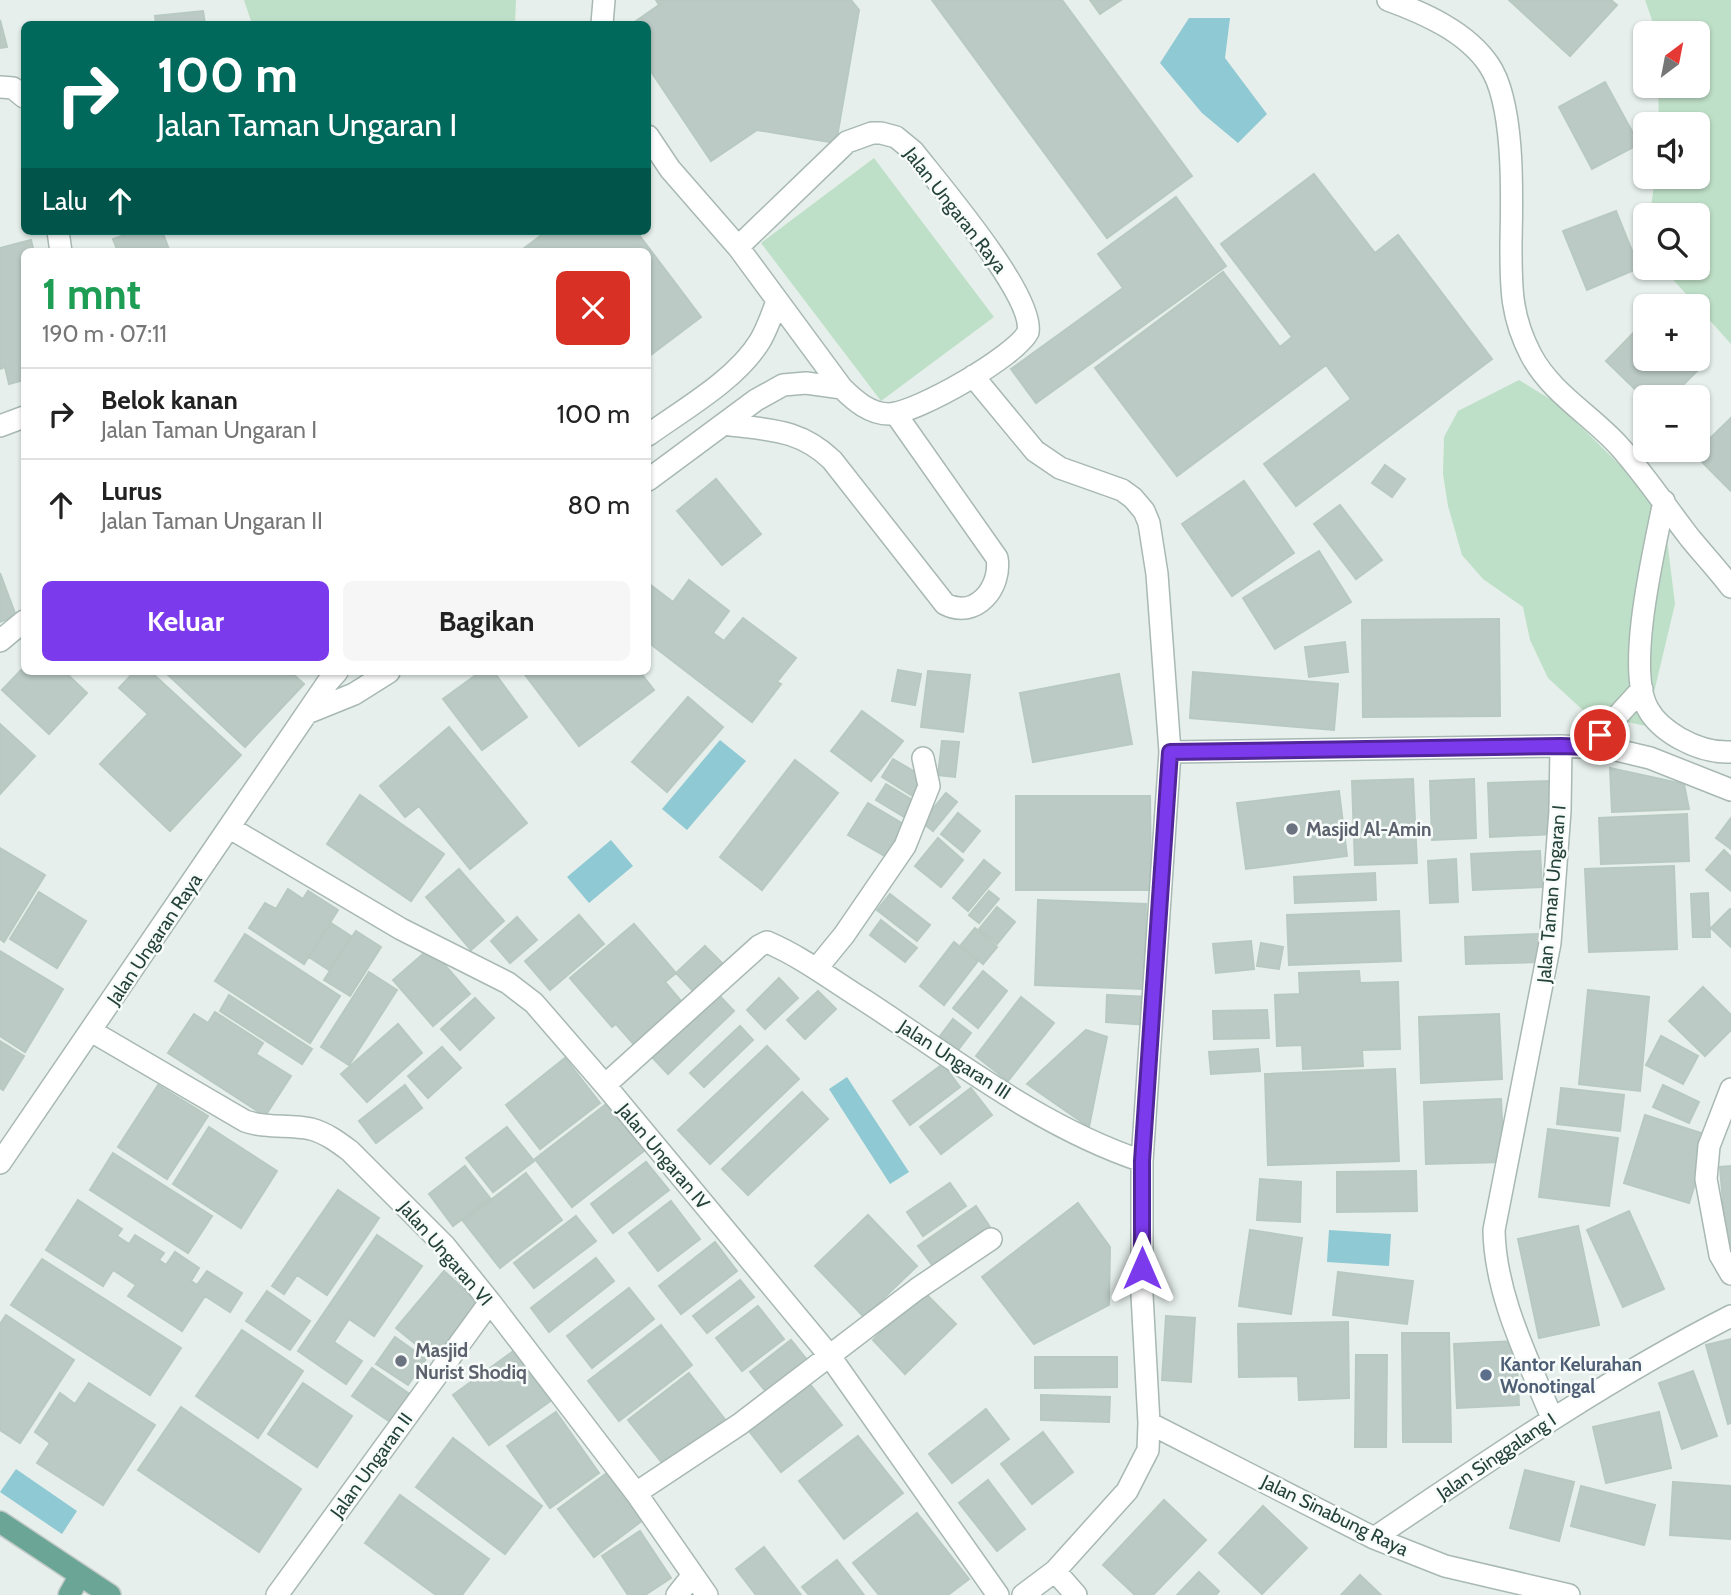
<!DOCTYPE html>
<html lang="id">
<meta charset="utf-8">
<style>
:root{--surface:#fff;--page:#f6f6f6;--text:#222;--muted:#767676;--line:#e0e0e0;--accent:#7c3aed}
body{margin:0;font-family:Cabin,sans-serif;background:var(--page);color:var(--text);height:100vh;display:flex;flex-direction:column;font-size:26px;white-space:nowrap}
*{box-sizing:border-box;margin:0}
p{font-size:23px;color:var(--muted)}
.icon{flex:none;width:38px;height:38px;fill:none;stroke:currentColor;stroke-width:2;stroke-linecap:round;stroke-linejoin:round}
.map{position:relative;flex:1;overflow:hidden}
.sheet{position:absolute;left:21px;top:248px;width:630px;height:427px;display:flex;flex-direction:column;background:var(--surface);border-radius:10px;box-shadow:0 2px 5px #0004}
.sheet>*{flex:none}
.hud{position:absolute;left:21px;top:21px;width:630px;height:214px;border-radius:10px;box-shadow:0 2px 5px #0004;background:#00695c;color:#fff;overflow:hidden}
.needle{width:46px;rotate:32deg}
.tools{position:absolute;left:1633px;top:21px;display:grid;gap:14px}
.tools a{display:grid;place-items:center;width:77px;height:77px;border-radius:10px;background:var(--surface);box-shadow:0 2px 5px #0004;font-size:35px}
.pin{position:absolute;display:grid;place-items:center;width:60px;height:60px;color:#fff;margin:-30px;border:4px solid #fff;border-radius:50%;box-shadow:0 2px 7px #0007}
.me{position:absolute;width:77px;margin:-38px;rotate:0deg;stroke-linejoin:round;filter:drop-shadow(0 0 5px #0008)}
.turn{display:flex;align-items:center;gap:24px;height:147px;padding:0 21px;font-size:32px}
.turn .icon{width:91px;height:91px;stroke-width:2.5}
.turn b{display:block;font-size:49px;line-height:60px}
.then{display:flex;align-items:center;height:66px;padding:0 21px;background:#0003;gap:14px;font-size:26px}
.round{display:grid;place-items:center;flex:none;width:74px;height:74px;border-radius:10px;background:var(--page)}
.summary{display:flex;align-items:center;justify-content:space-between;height:119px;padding:0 21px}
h1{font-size:42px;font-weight:800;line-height:52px;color:#1e9e55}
.action{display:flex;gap:14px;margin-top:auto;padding:14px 21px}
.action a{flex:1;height:80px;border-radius:10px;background:var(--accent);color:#fff;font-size:28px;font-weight:800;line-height:80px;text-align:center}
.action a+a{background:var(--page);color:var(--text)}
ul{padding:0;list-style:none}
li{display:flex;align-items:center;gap:21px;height:91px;padding:0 21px;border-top:2px solid var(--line)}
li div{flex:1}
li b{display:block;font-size:26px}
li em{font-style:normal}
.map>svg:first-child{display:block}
.green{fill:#bfe0c8}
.water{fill:#8ec9d4}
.building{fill:#bbcac4;stroke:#b8c9c2;stroke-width:2}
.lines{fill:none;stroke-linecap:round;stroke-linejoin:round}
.minor-casing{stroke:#a8b8b2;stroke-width:24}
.major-casing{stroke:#c2cac8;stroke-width:24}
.minor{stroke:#fff;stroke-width:21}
.major{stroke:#6aa596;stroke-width:21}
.route-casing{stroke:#51269a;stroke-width:18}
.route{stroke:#7c3aed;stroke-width:12}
.worship-dot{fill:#6b7280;stroke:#f7fbf9;stroke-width:2.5}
.service-dot{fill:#5c6f8a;stroke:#f7fbf9;stroke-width:2.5}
.labels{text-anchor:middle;stroke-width:5;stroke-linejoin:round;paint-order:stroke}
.street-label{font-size:19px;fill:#24423a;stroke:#f7fbf9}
.worship-label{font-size:19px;font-weight:bold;fill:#5b616d;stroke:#f7fbf9;text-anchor:start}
.service-label{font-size:19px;font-weight:bold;fill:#4e5e75;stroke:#f7fbf9;text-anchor:start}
</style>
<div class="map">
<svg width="1731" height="1595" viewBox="0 0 1731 1595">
<rect width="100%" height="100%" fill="#e6efeb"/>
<path class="green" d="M244 0H516L515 24H252Z
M1645 0H1731V344L1668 274 1666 268H1698V215H1650L1655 177H1698V124H1659L1658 86H1698V33H1654L1652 20Z
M874 158 994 317 881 401 761 243Z
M1519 380 1558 404 1632 477 1665 523 1675 604 1646 726 1586 713 1548 678 1530 640 1523 607 1483 579 1462 555 1448 506 1443 474 1444 437 1458 411Z"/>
<path class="water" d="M1189 18H1230L1225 58 1267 114 1238 143 1202 113 1160 63Z
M720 740 746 761 687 830 662 809Z
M611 840 633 866 589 903 567 877Z
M847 1077 909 1172 890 1184 829 1089Z
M1329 1230 1391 1234 1389 1266 1327 1262Z
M16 1469 77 1511 62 1534 0 1492Z"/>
<path class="building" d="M656 0H851L859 10 836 143 757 130 711 161 648 67V24H638L636 21 659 5Z
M932 0H1062L1192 176 1107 238Z
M1090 0H1121L1100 14Z
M1509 0H1611L1617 5 1570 56Z
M203 11 205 24H156L155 16Z
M0 20 7 47 0 48Z
M1605 82 1639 144 1592 169 1559 107Z
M1314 174 1375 253 1398 235 1492 359 1296 506 1264 464 1351 399 1326 365 1177 476 1095 368 1223 272 1280 347 1292 337 1221 244Z
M1176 197 1226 266 1036 403 1011 369 1123 288 1098 254Z
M1616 211 1639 268 1587 290 1563 231Z
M136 231H162L170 252H118L113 239Z
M547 231H636L701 317 648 357V252H519Z
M31 240 34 252H24V380L9 384 5 367 0 369V248Z
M1645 321V359H1694L1702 366 1671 397H1645V399L1606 361Z
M1731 418V491L1694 454Z
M1385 465 1405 479 1392 497 1372 483Z
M716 479 761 534 722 565 677 511Z
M1244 481 1294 553 1232 596 1182 524Z
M1340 505 1382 560 1356 579 1314 524Z
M1319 551 1351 602 1275 649 1243 598Z
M0 573 16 616 0 622Z
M689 580 729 611 713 633 724 641 743 618 796 658 777 682 781 684 752 722 648 642V583L673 602Z
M1499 619 1500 716 1363 717 1362 620Z
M1345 642 1348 672 1309 677 1305 647Z
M24 667V672H65L87 693 49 734 2 690Z
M898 670 921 674 915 705 892 701Z
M928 671 970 675 963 732 921 727Z
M134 672H151L241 755 170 831 100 764 148 714 119 688Z
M165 672H291L304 684 245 747Z
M480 672H494L527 717 482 750 443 699Z
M523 672H640L654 690 579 746Z
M1193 672 1338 684 1334 730 1190 718Z
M1119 674 1132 744 1033 762 1020 693Z
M688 697 723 727 667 792 632 762Z
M862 711 903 741 871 781 831 751Z
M0 724 35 756 0 794Z
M449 727 527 823 470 869 419 806 405 817 380 786Z
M942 741 959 742 955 777 938 775Z
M893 759 925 778 916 798 882 777Z
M795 760 838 793 762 890 720 857Z
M1610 768 1684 784 1689 809 1612 812Z
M1413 779 1417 863 1355 865 1352 781Z
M1474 779 1476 838 1432 840 1430 781Z
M1552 781 1554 834 1490 837 1488 783Z
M886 784 914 801 904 817 876 800Z
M1339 791 1347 856 1246 869 1237 803Z
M946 793 957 802 933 831 922 822Z
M360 795 444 854 411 901 327 844Z
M1016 796H1150L1151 890H1016Z
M868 803 907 826 888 858 848 835Z
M958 813 980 831 963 852 941 834Z
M1687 814 1689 861 1601 864 1599 818Z
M1731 818V849L1716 838Z
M938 838 963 860 941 887 915 866Z
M0 848 45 875 4 942 0 939Z
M1724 850 1731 857V891L1706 870Z
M1540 851 1542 887 1473 890 1471 854Z
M1456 859 1458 902 1430 903 1428 861Z
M984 860 1000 873 968 911 953 898Z
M1674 866 1677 949 1589 952 1585 869Z
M459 869 504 921 471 950 426 897Z
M1375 873 1376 900 1295 903 1294 877Z
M288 889 303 899 308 891 338 910 304 964 249 928 265 903 276 909Z
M989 891 999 899 979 923 969 915Z
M39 892 86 921 57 968 10 939Z
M1708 893 1710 937H1693L1691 894Z
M890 894 930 925 917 941 877 910Z
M1038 900 1146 904 1144 989 1035 985Z
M997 907 1015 922 997 944 979 929Z
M1730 909 1731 910V947L1711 928Z
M1399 911 1401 961 1289 965 1287 915Z
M579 915 604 944 550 990 525 961Z
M517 917 537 940 510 963 491 941Z
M881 920 917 948 905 962 870 935Z
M331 923 351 936 329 970 309 957Z
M634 924 676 973 665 982 686 1007 637 1048 616 1024 612 1027 570 978Z
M975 928 997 947 983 964 961 945Z
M356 931 381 947 350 996 324 980Z
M245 934 340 996 310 1043 215 981Z
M1539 934 1540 962 1466 964 1465 937Z
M1251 941 1254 969 1216 973 1213 944Z
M954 942 978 961 944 1005 920 986Z
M1261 943 1283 947 1279 969 1257 966Z
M705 946 724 965 695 993 676 973Z
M430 948 470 994 433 1026 393 980Z
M0 951 63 989 25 1052 0 1036Z
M983 971 1007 991 978 1028 953 1008Z
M1359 971 1360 983 1398 982 1400 1049 1362 1050 1363 1066 1303 1069 1302 1045 1277 1046 1275 995 1300 994 1299 973Z
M369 972 397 990 349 1065 321 1047Z
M779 978 798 998 765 1029 747 1010Z
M1703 987 1731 1015V1030L1705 1056 1669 1021Z
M1588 990 1649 997 1640 1091 1579 1084Z
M818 991 836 1009 805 1039 787 1020Z
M716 992 734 1011 668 1074 650 1055Z
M229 995 312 1049 302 1064 220 1011Z
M1107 995 1151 997 1149 1025 1106 1022Z
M1021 997 1054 1023 1008 1081 976 1056Z
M475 998 494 1018 460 1050 441 1029Z
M1267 1010 1269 1038 1214 1039 1213 1011Z
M215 1012 263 1043 256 1054 291 1076 265 1116 168 1053 194 1014 208 1023Z
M1499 1014 1502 1079 1421 1083 1419 1017Z
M953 1019 971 1033 958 1050 940 1036Z
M398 1024 422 1053 367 1102 341 1074Z
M740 1026 753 1040 704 1087 690 1073Z
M1086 1030 1107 1037 1089 1127 1027 1084Z
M1661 1036 1698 1056 1683 1084 1646 1065Z
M0 1041 24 1056 3 1090 0 1088Z
M767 1046 799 1079 710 1164 678 1130Z
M442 1047 461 1068 428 1098 408 1076Z
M1258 1049 1260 1071 1211 1074 1209 1052Z
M565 1058 600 1103 540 1149 506 1105Z
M943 1064 960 1087 910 1125 893 1101Z
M1395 1069 1399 1161 1268 1165 1265 1074Z
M158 1085 208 1116 167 1179 118 1147Z
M405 1085 422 1108 376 1143 359 1121Z
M1663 1085 1699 1102 1689 1123 1653 1107Z
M971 1088 992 1115 941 1154 920 1127Z
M1561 1088 1624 1095 1620 1131 1557 1124Z
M802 1092 828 1119 748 1195 722 1169Z
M1501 1099 1504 1162 1426 1164 1424 1102Z
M609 1102 645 1150 572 1207 535 1159Z
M1645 1115 1710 1136 1689 1203 1624 1183Z
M209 1127 277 1171 241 1228 173 1184Z
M507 1127 534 1161 493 1192 466 1158Z
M1548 1129 1618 1138 1609 1206 1539 1197Z
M113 1153 212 1216 188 1253 90 1190Z
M646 1162 669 1190 613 1233 591 1204Z
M465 1166 490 1198 453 1226 429 1194Z
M1731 1166V1250L1727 1251 1720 1167Z
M1416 1171 1417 1211 1337 1212V1172Z
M526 1173 562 1220 500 1268 463 1221Z
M1260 1179 1301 1182 1300 1222 1257 1220Z
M950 1183 966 1206 923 1236 907 1212Z
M338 1190 379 1218 327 1295 297 1275 284 1294 272 1286Z
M78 1200 122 1229 117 1236 129 1244 135 1235 164 1253 159 1260 166 1265 175 1252 199 1268 191 1281 197 1285 207 1271 242 1293 230 1312 205 1296 182 1331 128 1296 136 1285 113 1270 103 1286 46 1250Z
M671 1201 700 1239 658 1271 629 1233Z
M1078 1203 1110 1247 1109 1305 1034 1344 982 1277Z
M976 1206 992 1230 936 1270 918 1246Z
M1629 1211 1664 1289 1623 1307 1587 1230Z
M868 1215 917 1266 864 1317 815 1266Z
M576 1216 596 1241 534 1288 514 1263Z
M1578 1226 1599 1325 1539 1338 1518 1239Z
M1250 1230 1302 1238 1291 1314 1239 1306Z
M377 1235 422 1266 374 1336 349 1319 334 1342 362 1361 346 1384 298 1351Z
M715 1242 737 1271 681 1314 659 1286Z
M596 1258 614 1281 549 1332 531 1308Z
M42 1259 181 1348 150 1395 11 1305Z
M444 1271 477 1301 434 1359 396 1328Z
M1338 1272 1413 1281 1407 1324 1333 1315Z
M740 1280 754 1297 707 1333 693 1316Z
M629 1288 654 1319 592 1368 567 1336Z
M267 1291 310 1321 290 1350 246 1321Z
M923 1291 956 1324 905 1374 873 1340Z
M758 1306 784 1339 742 1371 716 1338Z
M6 1315 74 1360 20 1443 0 1430V1324Z
M1166 1316 1195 1318 1191 1382 1162 1380Z
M1348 1322 1349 1398 1299 1400 1298 1376 1239 1377 1238 1324Z
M661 1325 692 1365 619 1421 588 1381Z
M242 1330 303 1371 258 1438 196 1396Z
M1402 1333H1449L1451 1442H1403Z
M395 1337 426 1359 408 1385 376 1364Z
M1731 1339V1423L1728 1424 1706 1345Z
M791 1340 808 1361 767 1393 750 1372Z
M1516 1341 1519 1405 1457 1408 1454 1344Z
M519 1347 556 1397 489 1445 453 1395Z
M1356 1355H1387L1386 1447H1355Z
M1035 1357H1117V1387L1035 1388Z
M372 1368 411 1395 392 1423 352 1396Z
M1693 1371 1717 1436 1682 1449 1659 1383Z
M689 1373 727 1422 667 1469 628 1420Z
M89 1383 155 1425 103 1505 37 1463 50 1443 35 1432 60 1393 75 1404Z
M303 1383 352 1416 317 1467 268 1434Z
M810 1384 842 1425 781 1472 749 1431Z
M1041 1395 1110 1397 1109 1422 1041 1420Z
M181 1407 301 1489 259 1552 138 1470Z
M986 1409 1009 1439 952 1483 929 1454Z
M556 1412 599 1473 550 1508 507 1446Z
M1659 1412 1671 1468 1606 1483 1593 1427Z
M1043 1432 1073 1472 1032 1504 1001 1464Z
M858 1436 903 1493 844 1539 799 1481Z
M453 1438 542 1506 505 1554 416 1487Z
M1525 1470 1574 1482 1559 1541 1510 1528Z
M607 1473 643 1520 594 1557 558 1509Z
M988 1480 1025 1529 997 1551 959 1503Z
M1673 1482 1731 1486V1539L1670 1535Z
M1581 1486 1655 1505 1644 1545 1571 1526Z
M400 1495 489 1559 462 1595H436L365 1543Z
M1164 1500 1206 1540 1153 1595H1135L1103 1565Z
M1263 1506 1307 1548 1262 1594 1219 1553Z
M917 1513 969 1579 948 1595H879L853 1563Z
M640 1531 671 1578 645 1595H628L602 1556Z
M764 1547 801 1595H756L736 1569Z
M837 1560 864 1595H809L802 1587Z
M1199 1572 1219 1591 1216 1595H1177Z
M1360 1575 1381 1595H1341Z"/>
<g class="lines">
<defs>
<path id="minor" d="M1388 0C1424 13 1467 32 1489 65 1515 103 1512 196 1511 242 1511 285 1510 315 1531 355 1551 393 1591 415 1619 446 1645 475 1666 507 1690 538 1704 555 1718 570 1731 587
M602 24 604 0
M0 87 13 88 24 97
M648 136 670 169 738 247 842 388C855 401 870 414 889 414 917 413 1016 356 1028 332 1035 296 938 183 913 151L896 137 881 133H872L847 142 738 247
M58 231 61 252
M973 376 1035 451 1060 468 1122 490 1133 498 1144 511 1149 523 1157 574 1170 752 1142 1161V1295L1149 1423 1148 1450 1127 1491 1055 1571 1023 1595
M724 424C767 430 799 428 832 460L945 604C976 620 1002 587 997 558L895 413
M0 426 24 417
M648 435C684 409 736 380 760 341 767 329 772 315 777 301
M648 480 756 400 783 385 806 383 842 388
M1664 501C1655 547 1625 669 1648 709 1655 722 1667 731 1679 738 1695 747 1713 753 1731 752
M0 641 24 621
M307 713 354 694 389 672
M1589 747 1642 689
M1170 752 1561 746 1608 748 1650 758 1731 790
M230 828 401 929 508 983 534 1003 605 1085 829 1355 998 1595
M817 968 844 935 905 846 929 786 923 758
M91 1031 245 1121C268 1129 289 1124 311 1129 326 1133 338 1142 350 1151L445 1246 490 1302 636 1493 707 1595
M605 1085 759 946 767 942C802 957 832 980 864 1000 953 1058 1040 1127 1142 1161
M1731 1089 1709 1146 1706 1179 1720 1255 1731 1274
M0 1163 328 682 337 672
M1552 1418C1528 1359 1495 1295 1494 1230L1550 943 1560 811 1561 746
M1149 1423 1374 1538 1445 1566 1569 1595
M636 1493 740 1424 917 1289 991 1239
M1374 1538C1491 1459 1605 1380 1731 1316
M1055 1571 1076 1595
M277 1595 490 1302
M677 1595 693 1575"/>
<path id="major" d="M0 1522 110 1595
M69 1595 80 1575"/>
</defs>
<use href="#minor" class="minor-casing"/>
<use href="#major" class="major-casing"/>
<use href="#minor" class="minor"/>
<use href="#major" class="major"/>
</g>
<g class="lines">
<defs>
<path id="route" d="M1142 1268V1161L1170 752 1561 746 1589 747 1600 735"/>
</defs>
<use href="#route" class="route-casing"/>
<use href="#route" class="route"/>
</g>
<g class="worship-dot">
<circle cx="1292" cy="829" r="7"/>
<circle cx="401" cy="1361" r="7"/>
</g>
<circle class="service-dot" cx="1486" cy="1375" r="7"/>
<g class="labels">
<g class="street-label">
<text transform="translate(956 210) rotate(52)" y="7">Jalan Ungaran Raya</text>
<text transform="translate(1551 894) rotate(-85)" y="7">Jalan Taman Ungaran I</text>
<text transform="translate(154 939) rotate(-56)" y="7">Jalan Ungaran Raya</text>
<text transform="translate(955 1059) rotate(33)" y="7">Jalan Ungaran III</text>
<text transform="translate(664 1156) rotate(50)" y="7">Jalan Ungaran IV</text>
<text transform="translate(446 1253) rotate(49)" y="7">Jalan Ungaran VI</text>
<text transform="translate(1496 1456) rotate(-34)" y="7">Jalan Singgalang I</text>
<text transform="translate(371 1465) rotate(-54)" y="7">Jalan Ungaran II</text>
<text transform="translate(1335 1515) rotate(26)" y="7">Jalan Sinabung Raya</text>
</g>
<g class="worship-label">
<text x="1306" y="836">Masjid Al-Amin</text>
<text x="415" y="1357">Masjid<tspan x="415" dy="22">Nurist Shodiq</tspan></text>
</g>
<g class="service-label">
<text x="1500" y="1371">Kantor Kelurahan<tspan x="1500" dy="22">Wonotingal</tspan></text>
</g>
</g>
</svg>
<div class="tools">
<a><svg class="needle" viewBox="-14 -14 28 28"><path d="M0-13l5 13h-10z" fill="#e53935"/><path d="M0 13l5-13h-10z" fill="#767676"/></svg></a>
<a><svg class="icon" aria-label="sound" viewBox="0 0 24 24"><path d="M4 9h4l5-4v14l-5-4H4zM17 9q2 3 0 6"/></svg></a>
<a><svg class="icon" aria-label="search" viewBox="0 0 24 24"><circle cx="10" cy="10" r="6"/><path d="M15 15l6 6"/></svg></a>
<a>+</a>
<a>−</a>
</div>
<div class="pin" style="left:1600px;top:735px;background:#d93025"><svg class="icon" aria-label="arrive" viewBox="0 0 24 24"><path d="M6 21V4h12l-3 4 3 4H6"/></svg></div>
<svg class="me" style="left:1142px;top:1268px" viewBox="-20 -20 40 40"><path d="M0-17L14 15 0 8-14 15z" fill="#7c3aed" stroke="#fff" stroke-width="4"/></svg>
<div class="hud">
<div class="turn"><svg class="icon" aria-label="right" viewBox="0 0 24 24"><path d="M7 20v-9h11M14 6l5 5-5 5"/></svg><div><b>100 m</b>Jalan Taman Ungaran I</div></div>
<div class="then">Lalu<svg class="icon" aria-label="ahead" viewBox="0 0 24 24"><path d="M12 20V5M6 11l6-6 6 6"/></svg></div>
</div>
<section class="sheet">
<div class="summary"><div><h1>1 mnt</h1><p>190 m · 07:11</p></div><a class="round" style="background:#d93025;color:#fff"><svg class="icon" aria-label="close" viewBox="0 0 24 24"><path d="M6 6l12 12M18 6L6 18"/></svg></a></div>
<ul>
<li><svg class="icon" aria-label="right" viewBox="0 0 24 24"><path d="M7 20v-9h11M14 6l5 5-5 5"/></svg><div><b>Belok kanan</b><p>Jalan Taman Ungaran I</p></div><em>100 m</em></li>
<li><svg class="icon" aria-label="ahead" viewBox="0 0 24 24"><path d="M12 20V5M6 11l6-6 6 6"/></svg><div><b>Lurus</b><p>Jalan Taman Ungaran II</p></div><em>80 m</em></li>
</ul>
<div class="action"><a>Keluar</a><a>Bagikan</a></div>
</section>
</div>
